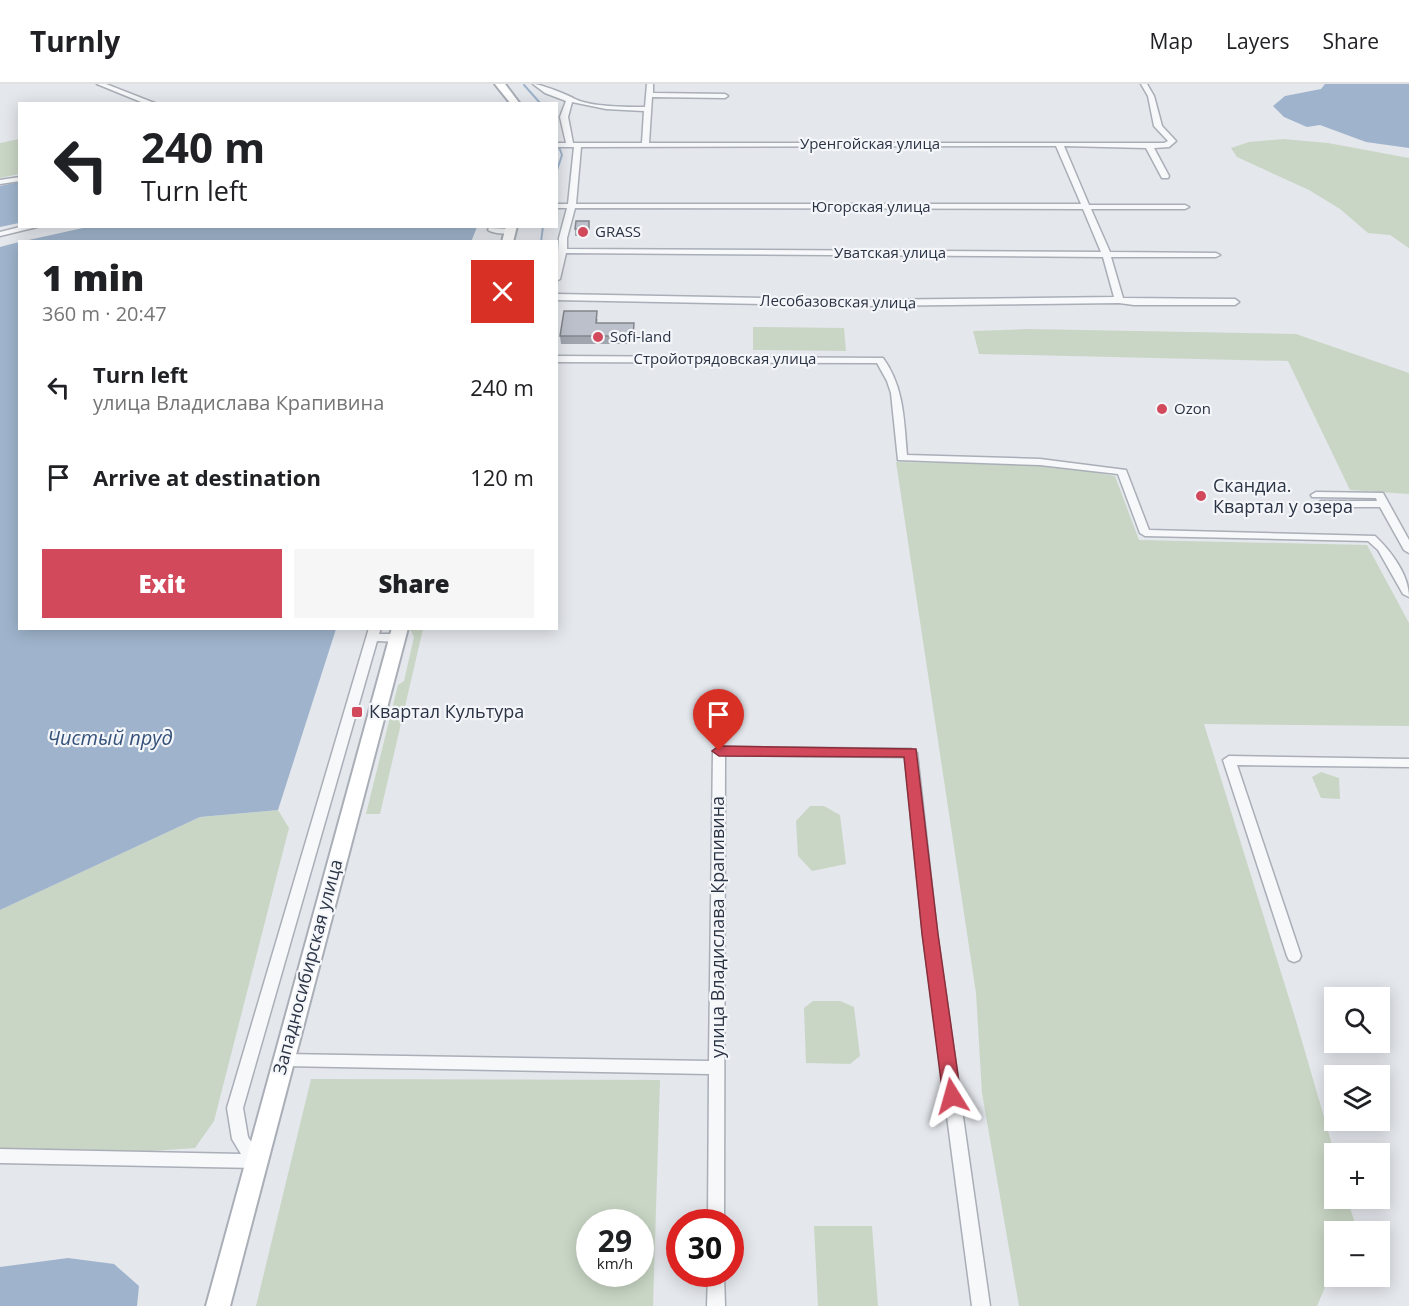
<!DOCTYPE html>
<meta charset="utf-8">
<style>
:root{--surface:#fff;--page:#f6f6f6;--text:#202124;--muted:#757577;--line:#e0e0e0;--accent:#d1495b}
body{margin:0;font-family:"Open Sans",sans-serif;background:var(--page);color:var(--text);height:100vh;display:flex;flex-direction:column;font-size:22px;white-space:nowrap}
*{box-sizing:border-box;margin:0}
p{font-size:20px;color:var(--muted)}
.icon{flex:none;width:33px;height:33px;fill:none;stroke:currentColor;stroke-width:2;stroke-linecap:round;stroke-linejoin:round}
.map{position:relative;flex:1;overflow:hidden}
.sheet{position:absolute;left:18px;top:156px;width:540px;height:390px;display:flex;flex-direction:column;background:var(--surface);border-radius:0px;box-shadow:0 3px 15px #0003}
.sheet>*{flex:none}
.guide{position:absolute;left:18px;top:18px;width:540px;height:126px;border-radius:0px;box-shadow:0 3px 15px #0003;background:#fff;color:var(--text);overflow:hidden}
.buttons{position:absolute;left:1324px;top:903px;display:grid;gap:12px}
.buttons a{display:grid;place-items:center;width:66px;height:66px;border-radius:0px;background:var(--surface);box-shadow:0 3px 15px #0003;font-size:30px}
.speed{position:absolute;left:576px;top:1125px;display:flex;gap:12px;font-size:30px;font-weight:700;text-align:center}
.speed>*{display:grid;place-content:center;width:78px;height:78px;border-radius:50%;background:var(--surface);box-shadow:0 3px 15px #0003;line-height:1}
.speed small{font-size:15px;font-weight:400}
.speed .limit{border:9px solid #d22;background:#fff;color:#111}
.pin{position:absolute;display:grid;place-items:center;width:51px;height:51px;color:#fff;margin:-62px -26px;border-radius:50% 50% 50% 0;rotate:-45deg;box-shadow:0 0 6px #0007}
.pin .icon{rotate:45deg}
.me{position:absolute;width:66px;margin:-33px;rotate:352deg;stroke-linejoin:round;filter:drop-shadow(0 0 4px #0008)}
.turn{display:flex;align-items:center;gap:21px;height:126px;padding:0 24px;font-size:27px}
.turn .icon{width:78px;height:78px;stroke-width:2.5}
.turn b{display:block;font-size:42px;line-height:51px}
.round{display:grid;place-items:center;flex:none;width:63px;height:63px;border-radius:0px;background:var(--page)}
.headline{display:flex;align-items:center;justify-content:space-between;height:102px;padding:0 24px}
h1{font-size:36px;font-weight:800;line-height:45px}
.cta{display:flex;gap:12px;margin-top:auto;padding:12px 24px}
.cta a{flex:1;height:69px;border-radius:0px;background:var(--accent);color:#fff;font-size:24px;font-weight:800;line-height:69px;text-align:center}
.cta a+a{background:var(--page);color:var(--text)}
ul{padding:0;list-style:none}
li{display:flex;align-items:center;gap:18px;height:90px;padding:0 24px}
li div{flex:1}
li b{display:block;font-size:22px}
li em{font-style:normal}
header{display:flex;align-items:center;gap:36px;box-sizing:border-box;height:84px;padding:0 30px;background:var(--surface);border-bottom:2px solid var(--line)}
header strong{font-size:28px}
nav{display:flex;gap:33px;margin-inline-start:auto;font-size:21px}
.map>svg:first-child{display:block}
.green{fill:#c9d6c5;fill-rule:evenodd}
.water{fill:#9fb4cc}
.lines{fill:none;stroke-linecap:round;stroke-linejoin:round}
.stream{stroke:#9fb4cc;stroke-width:2}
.minor-casing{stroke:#a9aeb7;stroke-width:3}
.secondary-casing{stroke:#a9aeb7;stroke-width:4}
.minor{fill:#f7f8fa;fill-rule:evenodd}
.secondary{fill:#fff;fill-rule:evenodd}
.wall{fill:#a1a5ae}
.building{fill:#bbc0ca;stroke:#83868d;stroke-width:1.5}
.route{fill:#d1495b;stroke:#882f3b;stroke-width:1.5}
.poi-dot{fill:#d1495b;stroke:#f4f6f9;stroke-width:2}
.labels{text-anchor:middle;stroke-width:4.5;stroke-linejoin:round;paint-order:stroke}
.far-street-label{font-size:15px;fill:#2b3445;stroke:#f4f6f9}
.far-poi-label{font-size:15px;fill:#2b3445;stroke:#f4f6f9;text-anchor:start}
.poi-label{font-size:18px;fill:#2b3445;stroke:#f4f6f9;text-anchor:start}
.street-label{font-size:18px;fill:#2b3445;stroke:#f4f6f9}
.water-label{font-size:20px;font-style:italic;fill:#34527a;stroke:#f4f6f9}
</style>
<header>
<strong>Turnly</strong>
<nav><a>Map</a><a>Layers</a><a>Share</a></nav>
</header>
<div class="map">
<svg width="1409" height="1222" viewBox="0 0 1409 1222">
<rect width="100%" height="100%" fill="#e4e7ec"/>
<path class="green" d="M19 55V90L0 94V59Z
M1283 55 1328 59 1409 74V164L1390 151 1368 149 1340 125 1309 106 1237 73 1231 64 1249 58Z
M753 243 844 244 846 267 753 266Z
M1029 245 1296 250 1409 289V410L1350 406 1288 277 979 270 973 247Z
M896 378 1052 381 1115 392 1139 456 1367 461 1409 539V642L1204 640 1297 940 1335 1071V1114L1347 1115 1354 1136 1349 1147 1335 1148V1180L1317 1222H1019L982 1009 976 909Z
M410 545H423L380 730H366L398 601 404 597 414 553Z
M1321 688 1339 694 1340 715 1321 714 1312 693Z
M810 722H824L840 731 846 780 812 787 798 772 796 737Z
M278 726 289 744 214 1037 195 1064 152 1067 0 1064V826L200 733Z
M813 917H840L854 923 860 972 850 980 806 979 804 924Z
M311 995 660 996 653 1222H256ZM590 1138H640V1190H590Z
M814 1142H872L878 1222H818Z"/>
<path class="water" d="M1325 0H1409V64L1366 58 1320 41 1307 43 1284 33 1273 22 1285 12 1321 5Z
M19 98V139L0 143V102Z
M92 142H477V143L471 158 24 157Z
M19 158 20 544 336 545 278 726 200 733 0 826V163Z
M68 1174 114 1180 139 1202 137 1222H0V1183Z"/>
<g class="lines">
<path class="stream" d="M524 1 541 20
M556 89 562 71 559 63
M541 158 543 142"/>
<defs>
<path id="minor" d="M97 0H106L157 20H146Z
M533 0C541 0 568 11 575 15 592 23 625 23 645 23L647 0H653V9L725 10 728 12 725 14 652 13 649 59H1164L1168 57 1154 42 1148 12 1141 0H1147L1154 12 1162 42 1176 57 1169 63 1154 64 1169 92 1168 94H1162L1146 64 1064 62 1089 121H1185L1189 123 1185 125H1091L1110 168 1216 169 1220 171 1216 173H1111L1123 214 1235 215 1239 218 1235 221H1134L1119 219 860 222 556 216V210L860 216 1114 213 1103 173 566 169 560 195 556 197 559 154 567 124H556V120H568L574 63H556V59H566L560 33 566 17 545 9ZM572 18 606 25 644 27 642 59H573L568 33ZM1056 62 1081 120H576L581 63ZM575 124 1083 125 1101 168 567 165V154Z
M20 93V97L0 100V96Z
M24 142H41L0 152V148Z
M489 144 511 145 515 147C509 151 494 150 488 146Z
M556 272 883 274C904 303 904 336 907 371L1040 375 1126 386 1149 446 1375 452C1391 467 1409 491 1409 513L1403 510 1378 466 1368 457 1145 452 1140 449 1118 390 1040 381 898 376 891 309 887 297 877 279 556 278Z
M1316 408 1383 409 1409 456V469L1404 466 1380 423H1321L1316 420 1321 417H1377L1376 414 1312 413 1311 411Z
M369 544H381L379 550H397L403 554 397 558 377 557 243 1024 248 1053 264 1077 262 1082 256 1084 0 1079V1065L241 1070 232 1055 227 1024Z
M719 663 911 665 917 669 937 850 990 1222H972L923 850 905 673 725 671 724 1138H708L709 990 283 982 278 981 275 976 278 971 283 970 709 977 713 667Z
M1229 672 1409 675V683L1237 681 1301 872 1299 876 1294 878 1289 876 1287 872 1223 676Z
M708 1190H724L725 1222H707Z"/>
<path id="secondary" d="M495 0H505L520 20H511Z
M506 142H517L513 158H502Z
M392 544H408L230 1222H206Z"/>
</defs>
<use href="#minor" class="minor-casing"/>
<use href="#secondary" class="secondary-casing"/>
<use href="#minor" class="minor"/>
<use href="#secondary" class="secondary"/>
</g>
<path class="wall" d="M589 137V152H575V145Z
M598 235 597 239H634L633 260H561L560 252Z"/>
<path class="building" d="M576 137H589V145H575Z
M564 227H597L596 239H634L633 252H560Z"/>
<path class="route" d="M719 662 916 665 938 850 961 1012 958 1017 952 1019 946 1017 943 1012 922 850 904 673 719 672 712 667Z"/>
<g class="poi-dot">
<circle cx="583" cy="148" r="6"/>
<circle cx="598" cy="253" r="6"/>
<circle cx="1162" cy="325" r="6"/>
<circle cx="1201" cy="412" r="6"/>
<rect x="351" y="622" width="12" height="12" rx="3"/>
</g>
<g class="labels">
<g class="far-street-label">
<text x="870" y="65">Уренгойская улица</text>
<text x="871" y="128">Югорская улица</text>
<text x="890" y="174">Уватская улица</text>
<text transform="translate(838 218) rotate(1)" y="5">Лесобазовская улица</text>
<text x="725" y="280">Стройотрядовская улица</text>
</g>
<g class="far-poi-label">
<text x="595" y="153">GRASS</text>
<text x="610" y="258">Sofi-land</text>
<text x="1174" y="330">Ozon</text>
</g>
<g class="poi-label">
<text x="1213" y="408">Скандиа.<tspan x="1213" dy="21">Квартал у озера</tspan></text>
<text x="369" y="634">Квартал Культура</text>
</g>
<g class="street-label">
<text transform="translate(718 843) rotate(-90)" y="6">улица Владислава Крапивина</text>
<text transform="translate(308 883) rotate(-75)" y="6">Западносибирская улица</text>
</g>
<g class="water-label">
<text x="110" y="661">Чистый пруд</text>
</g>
</g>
</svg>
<div class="buttons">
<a><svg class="icon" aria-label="search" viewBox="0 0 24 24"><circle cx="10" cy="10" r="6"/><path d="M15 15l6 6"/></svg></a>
<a><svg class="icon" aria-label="layers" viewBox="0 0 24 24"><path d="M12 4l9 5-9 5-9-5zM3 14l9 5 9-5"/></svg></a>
<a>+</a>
<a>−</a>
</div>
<div class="speed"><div>29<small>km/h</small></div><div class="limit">30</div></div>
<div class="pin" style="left:719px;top:667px;background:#d93025"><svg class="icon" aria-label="arrive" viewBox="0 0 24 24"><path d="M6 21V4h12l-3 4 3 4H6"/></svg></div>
<svg class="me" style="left:952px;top:1012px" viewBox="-20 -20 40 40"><path d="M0-17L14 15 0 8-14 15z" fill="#d1495b" stroke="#fff" stroke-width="4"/></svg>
<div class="guide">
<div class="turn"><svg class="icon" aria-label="left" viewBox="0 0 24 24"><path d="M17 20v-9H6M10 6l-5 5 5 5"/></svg><div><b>240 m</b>Turn left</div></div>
</div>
<section class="sheet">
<div class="headline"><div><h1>1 min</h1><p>360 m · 20:47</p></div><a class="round" style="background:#d93025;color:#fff"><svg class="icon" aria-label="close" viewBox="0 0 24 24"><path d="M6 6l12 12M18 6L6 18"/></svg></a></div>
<ul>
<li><svg class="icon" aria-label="left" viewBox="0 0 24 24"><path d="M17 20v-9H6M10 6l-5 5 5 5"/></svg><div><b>Turn left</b><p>улица Владислава Крапивина</p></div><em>240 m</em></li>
<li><svg class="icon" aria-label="arrive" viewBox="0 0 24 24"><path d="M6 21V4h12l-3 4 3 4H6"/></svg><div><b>Arrive at destination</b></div><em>120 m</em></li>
</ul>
<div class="cta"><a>Exit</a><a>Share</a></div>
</section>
</div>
